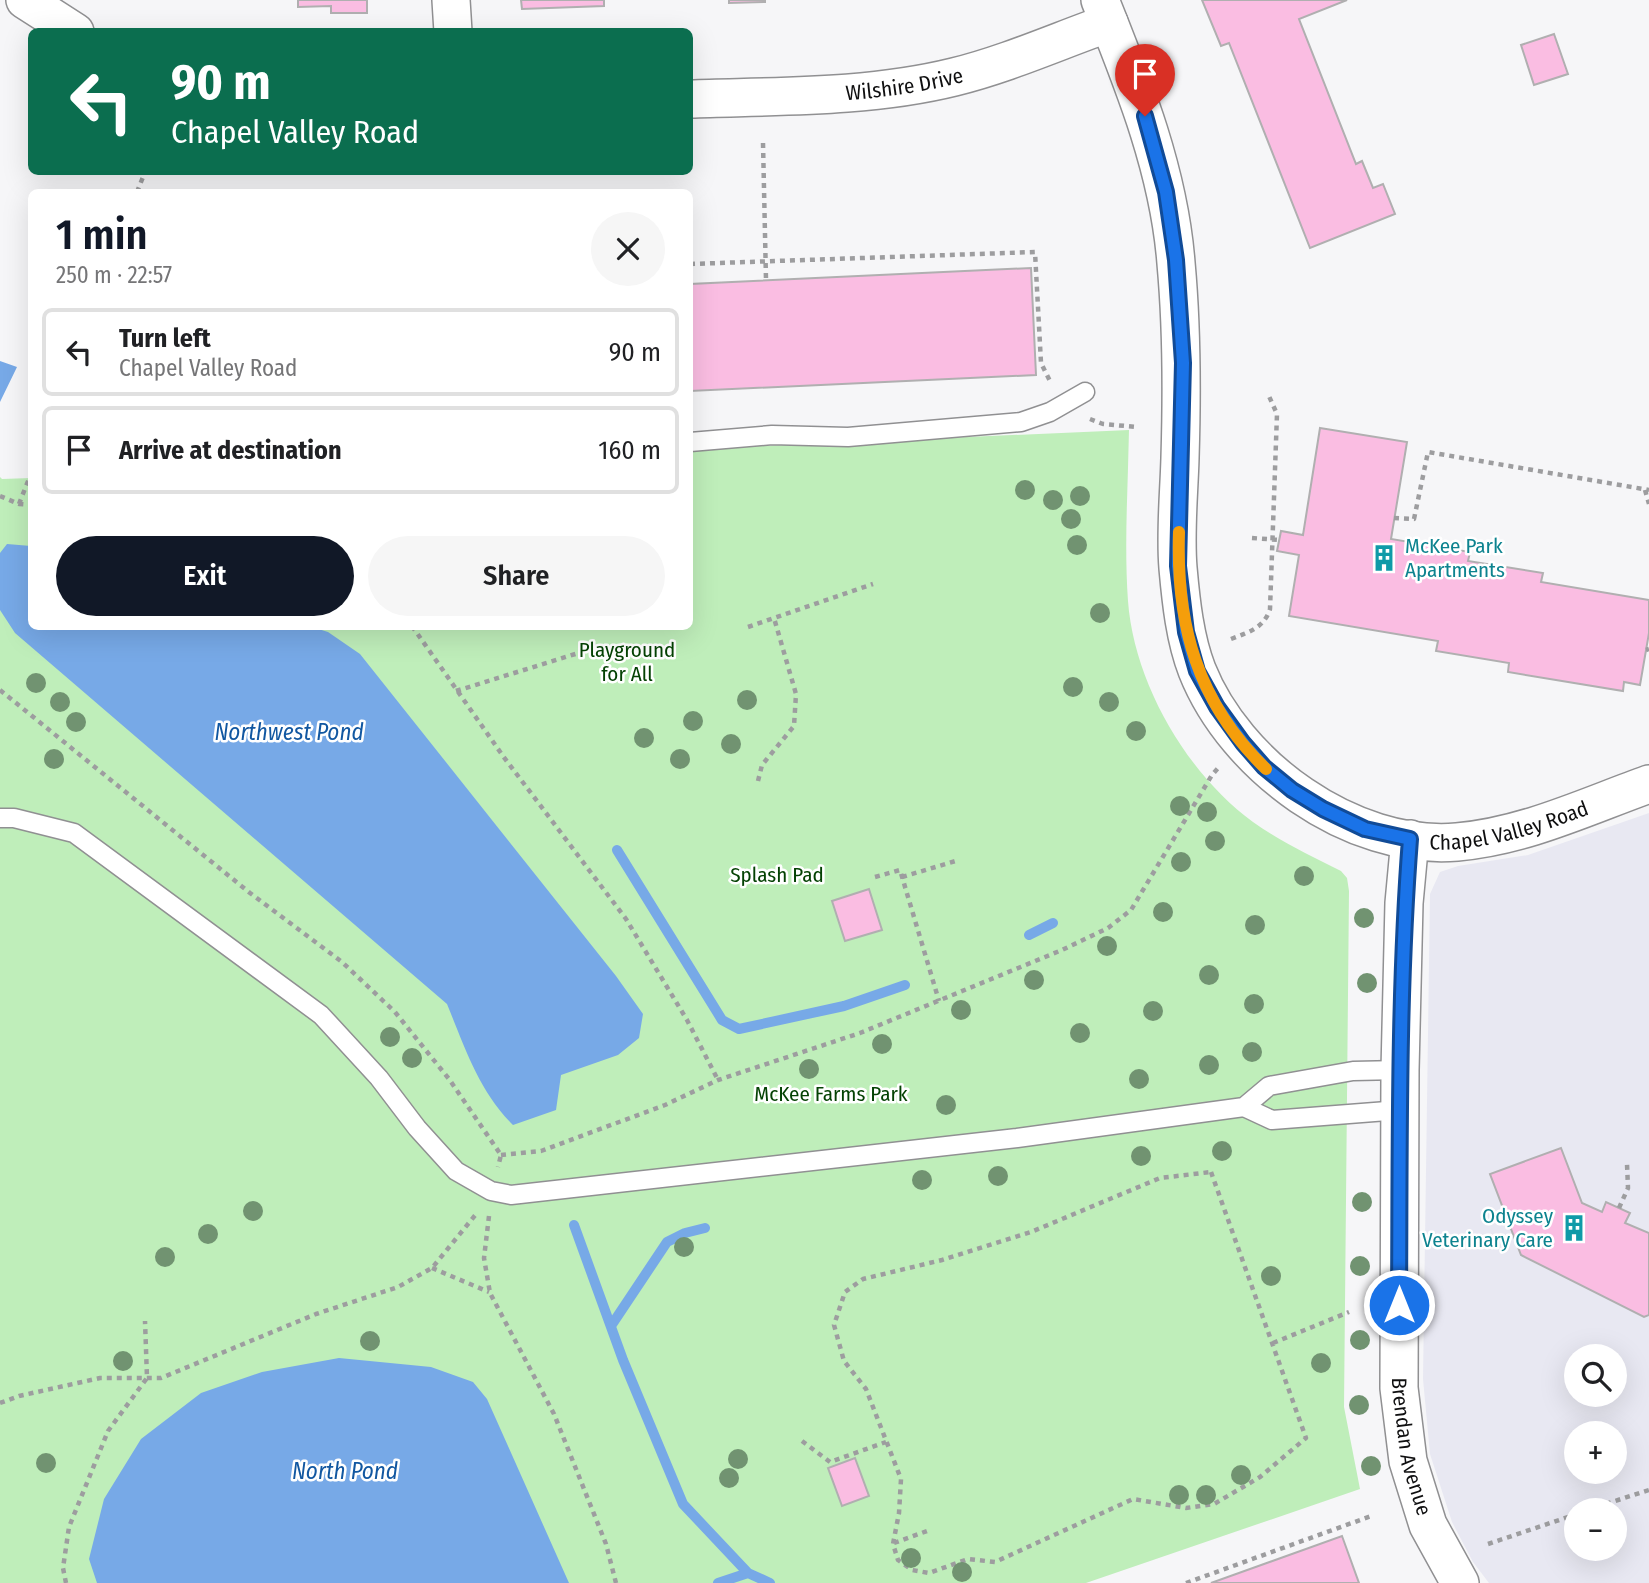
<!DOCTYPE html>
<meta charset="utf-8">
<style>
:root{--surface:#fff;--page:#f6f6f6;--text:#202124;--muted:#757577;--line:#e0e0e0;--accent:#111827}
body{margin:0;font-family:"Fira Sans Condensed",sans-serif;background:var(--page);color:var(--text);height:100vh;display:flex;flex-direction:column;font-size:26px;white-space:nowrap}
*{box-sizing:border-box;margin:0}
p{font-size:23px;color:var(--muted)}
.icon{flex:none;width:38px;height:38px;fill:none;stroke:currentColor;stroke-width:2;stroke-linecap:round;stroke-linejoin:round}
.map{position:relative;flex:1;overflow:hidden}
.panel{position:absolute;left:28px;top:189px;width:665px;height:441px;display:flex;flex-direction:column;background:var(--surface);border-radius:10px;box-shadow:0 7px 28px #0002}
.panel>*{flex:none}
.top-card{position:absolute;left:28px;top:28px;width:665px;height:147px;border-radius:10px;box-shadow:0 7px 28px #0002;background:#0b6e4f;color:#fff;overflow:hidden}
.buttons{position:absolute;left:1564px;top:1344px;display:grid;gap:14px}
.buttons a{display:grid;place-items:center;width:63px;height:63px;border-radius:50%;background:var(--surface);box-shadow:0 7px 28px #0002;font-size:35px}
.pin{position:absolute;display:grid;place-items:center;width:60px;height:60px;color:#fff;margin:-72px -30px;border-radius:50% 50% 50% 0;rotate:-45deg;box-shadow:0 0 7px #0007}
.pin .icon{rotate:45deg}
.me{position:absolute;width:77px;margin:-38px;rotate:0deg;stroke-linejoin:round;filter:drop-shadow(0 0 5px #0008)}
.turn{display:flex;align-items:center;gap:24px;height:147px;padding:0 28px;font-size:32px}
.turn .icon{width:91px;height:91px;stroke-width:2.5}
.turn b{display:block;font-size:49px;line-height:60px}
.round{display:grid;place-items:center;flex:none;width:74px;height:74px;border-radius:37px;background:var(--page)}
.head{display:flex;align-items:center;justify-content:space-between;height:119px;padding:0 28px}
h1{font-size:42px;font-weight:600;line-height:52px;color:var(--accent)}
.primary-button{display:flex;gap:14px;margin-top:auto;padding:14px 28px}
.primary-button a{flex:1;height:80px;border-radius:42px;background:var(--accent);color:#fff;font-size:28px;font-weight:600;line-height:80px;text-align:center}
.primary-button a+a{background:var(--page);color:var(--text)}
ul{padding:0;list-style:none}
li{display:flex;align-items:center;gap:21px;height:88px;margin:0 14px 10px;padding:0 14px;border:4px solid var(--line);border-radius:10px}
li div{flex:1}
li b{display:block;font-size:26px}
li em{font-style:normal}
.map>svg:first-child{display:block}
.built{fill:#e8e8f2;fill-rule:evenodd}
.green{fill:#bfeeba}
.water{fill:#77a9e7}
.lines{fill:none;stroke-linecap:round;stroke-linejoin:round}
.stream{stroke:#77a9e7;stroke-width:10}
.building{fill:#fabde2;stroke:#b0afb0;stroke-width:2}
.lane-casing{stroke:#909092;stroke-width:21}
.street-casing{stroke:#909092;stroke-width:40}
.path{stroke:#9d9d9f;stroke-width:4.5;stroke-dasharray:5 5;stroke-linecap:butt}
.lane{stroke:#fff;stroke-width:18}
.street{stroke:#fff;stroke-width:37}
.tree{fill:#719371}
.route-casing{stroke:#114b97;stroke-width:18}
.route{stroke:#1a73e8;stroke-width:12}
.slow{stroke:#f59e0b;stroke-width:12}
.labels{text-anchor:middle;stroke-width:5;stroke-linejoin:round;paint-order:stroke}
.street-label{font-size:21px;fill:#0f0f10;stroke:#fff}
.culture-label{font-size:21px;fill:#0d838f;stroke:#fff;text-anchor:start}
.park-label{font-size:21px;fill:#044203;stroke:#fff}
.water-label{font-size:23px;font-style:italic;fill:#1157a1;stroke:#fff}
</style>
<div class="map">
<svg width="1649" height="1583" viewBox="0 0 1649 1583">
<rect width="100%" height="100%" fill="#f6f6f8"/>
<path class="built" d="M1649 813V1583H1489L1473 1562 1452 1522 1430 1454 1423 1379 1430 894 1440 872 1458 866 1528 855ZM1577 1356H1615V1395H1577ZM1577 1433H1615V1472H1577ZM1577 1510H1615V1549H1577Z"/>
<path class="green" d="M1129 430C1128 487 1124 544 1128 601 1134 683 1187 774 1253 822 1281 842 1311 856 1341 871L1347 878 1349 891 1344 1407 1360 1489 1086 1583H0V477L2 479 31 478 32 626H690V449Z"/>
<path class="water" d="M0 361 17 367 0 402Z
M7 544 31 546 32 626 312 627 328 632 360 654 616 976 643 1014 639 1038 618 1055 561 1075 556 1110 513 1125C479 1091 465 1048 447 1004L15 633 0 610V553Z
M339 1358 431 1367 473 1382 487 1399 569 1583H97L89 1559 104 1499 141 1439 201 1393 262 1372Z"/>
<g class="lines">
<path class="stream" d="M617 850 722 1020 739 1029 844 1006 905 985
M1029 935 1053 923
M574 1225 623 1360 683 1504 748 1573 770 1583
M611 1326 667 1242 685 1233 705 1228
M718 1583 748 1573"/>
</g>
<path class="building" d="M298 0H367V13H331V6L298 7Z
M521 0H604V6L522 9Z
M729 0H765V2L729 3Z
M1202 0H1347L1299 19 1356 164 1362 161 1373 188 1383 184 1395 214 1310 248 1229 43 1221 46Z
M1554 34 1568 74 1534 85 1521 45Z
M1031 268 1036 375 690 391V284Z
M1320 428 1407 442 1391 539 1470 552 1468 561 1543 573 1541 582 1649 600V633L1640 685 1624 682 1623 691 1508 672 1509 663 1436 651 1438 641 1289 616 1299 555 1277 551 1281 531 1303 535Z
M869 889 882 930 845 941 832 901Z
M1561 1148 1582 1203 1602 1212 1606 1202 1630 1213 1625 1223 1649 1233V1315L1644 1317 1521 1255 1490 1174Z
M855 1458 869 1496 842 1506 828 1468Z
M1342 1536 1359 1583H1211Z"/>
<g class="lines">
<defs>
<path id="lane" d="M690 442 772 435 848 437 1021 422 1050 412 1085 392
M0 818H14L74 833 321 1015 379 1078 417 1128 456 1171 491 1191 511 1195 1017 1138 1244 1107 1269 1086 1353 1071 1400 1070
M1244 1107 1272 1120 1400 1110"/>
<g id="street">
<path d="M25 0 75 32"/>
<path d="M451 0 453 32"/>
<path id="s1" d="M1100 0C1134 85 1169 171 1176 263 1182 328 1182 393 1180 458 1179 494 1175 532 1178 568 1181 602 1185 639 1197 670 1235 766 1351 851 1457 842 1525 836 1585 807 1649 784"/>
<path id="s2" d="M690 99C777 96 869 98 954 77 1007 64 1058 41 1109 23"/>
<path id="s3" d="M1410 839 1404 903 1400 1070 1399 1388 1408 1461 1428 1525 1460 1583"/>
</g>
</defs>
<use href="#lane" class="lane-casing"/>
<use href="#street" class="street-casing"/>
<path class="path" d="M763 143 766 280
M137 192 145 172
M690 264 1035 252 1041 363 1051 383
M1090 419 1103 424 1137 427
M1645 490 1649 504
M0 496 19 504 32 505
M19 504 32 471
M1394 518 1414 519 1428 452 1649 490
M1252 538 1279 540
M412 626 503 756 626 919 687 1020 718 1080
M748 627 873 584
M1231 639C1249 632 1264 628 1270 609L1277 414 1268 394
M1646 650 1649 649
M0 690 250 893 342 962 395 1012 449 1079 501 1155 498 1167
M456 691 585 651
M758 781 762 765 794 726 796 694 774 618
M875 877 900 870 939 1001
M902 877 959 860
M501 1155 541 1151 665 1105 718 1080 860 1033 1062 950 1108 928 1131 910 1212 775 1218 768
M1211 1172 1306 1438 1260 1477 1214 1504 1186 1508 1133 1499 995 1562 968 1559 929 1573 912 1570 898 1560 893 1544 899 1513 901 1479 866 1389 844 1361 834 1325 845 1292 863 1279 942 1260 1031 1232 1160 1178Z
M1619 1208 1628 1188 1627 1164
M489 1216 484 1258 490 1293 554 1414 606 1544 616 1583
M432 1268 489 1292
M1273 1343 1349 1312
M0 1403 19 1396 100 1378H161L316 1314 398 1287 432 1268 477 1213
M802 1441 830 1462 886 1442
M1587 1510 1649 1490
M894 1543 927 1531
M1488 1544 1577 1514
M66 1583 63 1568 69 1527 108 1431 147 1378 145 1321
M1186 1583 1374 1515"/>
<use href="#lane" class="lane"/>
<use href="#street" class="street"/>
</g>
<g class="tree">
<circle cx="1025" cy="490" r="10"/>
<circle cx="1080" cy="496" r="10"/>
<circle cx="1053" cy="500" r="10"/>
<circle cx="1071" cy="519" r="10"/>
<circle cx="1077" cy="545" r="10"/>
<circle cx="1100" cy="613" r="10"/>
<circle cx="36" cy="683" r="10"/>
<circle cx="1073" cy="687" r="10"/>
<circle cx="747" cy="700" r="10"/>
<circle cx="60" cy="702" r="10"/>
<circle cx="1109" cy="702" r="10"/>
<circle cx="693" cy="721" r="10"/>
<circle cx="76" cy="722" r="10"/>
<circle cx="1136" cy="731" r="10"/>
<circle cx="644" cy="738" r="10"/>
<circle cx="731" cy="744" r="10"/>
<circle cx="54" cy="759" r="10"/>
<circle cx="680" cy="759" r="10"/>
<circle cx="1180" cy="806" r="10"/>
<circle cx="1207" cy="812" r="10"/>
<circle cx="1215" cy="841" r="10"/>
<circle cx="1181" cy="862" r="10"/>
<circle cx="1304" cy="876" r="10"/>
<circle cx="1163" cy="912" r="10"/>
<circle cx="1364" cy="918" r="10"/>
<circle cx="1255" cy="925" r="10"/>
<circle cx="1107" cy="946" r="10"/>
<circle cx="1209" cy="975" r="10"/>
<circle cx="1034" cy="980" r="10"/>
<circle cx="1367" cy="983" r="10"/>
<circle cx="1254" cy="1004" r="10"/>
<circle cx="961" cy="1010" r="10"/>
<circle cx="1153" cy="1011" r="10"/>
<circle cx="1080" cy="1033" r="10"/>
<circle cx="390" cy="1037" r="10"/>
<circle cx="882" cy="1044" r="10"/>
<circle cx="1252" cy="1052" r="10"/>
<circle cx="412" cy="1058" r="10"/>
<circle cx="1209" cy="1065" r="10"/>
<circle cx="809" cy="1069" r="10"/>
<circle cx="1139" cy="1079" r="10"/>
<circle cx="946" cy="1105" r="10"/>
<circle cx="1222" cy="1151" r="10"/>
<circle cx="1141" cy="1156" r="10"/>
<circle cx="998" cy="1176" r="10"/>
<circle cx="922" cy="1180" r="10"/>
<circle cx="1362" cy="1202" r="10"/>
<circle cx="253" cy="1211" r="10"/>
<circle cx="208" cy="1234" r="10"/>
<circle cx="684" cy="1247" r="10"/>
<circle cx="165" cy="1257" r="10"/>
<circle cx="1360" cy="1266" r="10"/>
<circle cx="1271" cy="1276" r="10"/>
<circle cx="1360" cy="1340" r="10"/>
<circle cx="370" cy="1341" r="10"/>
<circle cx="123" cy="1361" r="10"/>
<circle cx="1321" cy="1363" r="10"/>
<circle cx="1359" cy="1405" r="10"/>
<circle cx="738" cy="1459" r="10"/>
<circle cx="46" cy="1463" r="10"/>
<circle cx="1371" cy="1466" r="10"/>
<circle cx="1241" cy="1475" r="10"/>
<circle cx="729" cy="1478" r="10"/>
<circle cx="1179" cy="1495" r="10"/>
<circle cx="1206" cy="1495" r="10"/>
<circle cx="911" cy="1558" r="10"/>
<circle cx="962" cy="1572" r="10"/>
</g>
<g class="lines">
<defs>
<path id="route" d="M1145 116 1166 192 1176 260 1183 363 1178 566 1186 632 1197 671 1217 707 1243 743 1264 767 1292 790 1323 809 1365 829 1410 839C1398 994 1400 1150 1399 1305"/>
</defs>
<use href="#route" class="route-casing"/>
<use href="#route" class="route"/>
<path class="slow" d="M1179 532C1176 625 1197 702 1266 769"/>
</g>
<defs>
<symbol id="building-bare" viewBox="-9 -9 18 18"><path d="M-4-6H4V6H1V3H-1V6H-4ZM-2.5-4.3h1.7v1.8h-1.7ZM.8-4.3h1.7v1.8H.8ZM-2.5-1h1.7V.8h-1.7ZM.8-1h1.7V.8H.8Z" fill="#0f9aa8" stroke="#fff" stroke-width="2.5" paint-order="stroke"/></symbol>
</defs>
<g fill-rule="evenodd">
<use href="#building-bare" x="1365" y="539" width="38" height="38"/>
<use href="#building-bare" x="1555" y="1209" width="38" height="38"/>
</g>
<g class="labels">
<g class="street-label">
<text dy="7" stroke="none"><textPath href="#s2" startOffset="215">Wilshire Drive</textPath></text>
<text dy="7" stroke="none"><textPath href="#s1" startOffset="1069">Chapel Valley Road</textPath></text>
<text dy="7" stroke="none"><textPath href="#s3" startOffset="609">Brendan Avenue</textPath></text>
</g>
<g class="culture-label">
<text x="1405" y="553">McKee Park<tspan x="1405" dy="24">Apartments</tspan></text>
<text x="1553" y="1223" text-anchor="end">Odyssey<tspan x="1553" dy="24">Veterinary Care</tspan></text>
</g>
<g class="park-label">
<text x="627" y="657">Playground<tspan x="627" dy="24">for All</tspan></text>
<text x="777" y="882">Splash Pad</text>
<text x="831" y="1101">McKee Farms Park</text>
</g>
<g class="water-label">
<text x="289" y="740">Northwest Pond</text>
<text x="345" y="1479">North Pond</text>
</g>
</g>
</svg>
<div class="buttons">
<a><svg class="icon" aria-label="search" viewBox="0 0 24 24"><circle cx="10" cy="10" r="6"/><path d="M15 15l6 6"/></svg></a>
<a>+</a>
<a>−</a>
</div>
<div class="pin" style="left:1145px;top:116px;background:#d93025"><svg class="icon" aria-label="arrive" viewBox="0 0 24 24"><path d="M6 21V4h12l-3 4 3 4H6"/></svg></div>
<svg class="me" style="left:1399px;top:1305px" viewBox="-20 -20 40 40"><circle r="17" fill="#1a73e8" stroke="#fff" stroke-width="3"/><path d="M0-11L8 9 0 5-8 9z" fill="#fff"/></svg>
<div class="top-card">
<div class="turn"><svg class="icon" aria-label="left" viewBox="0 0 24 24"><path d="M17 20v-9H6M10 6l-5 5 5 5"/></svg><div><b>90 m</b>Chapel Valley Road</div></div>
</div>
<section class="panel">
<div class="head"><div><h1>1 min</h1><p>250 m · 22:57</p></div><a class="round"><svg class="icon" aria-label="close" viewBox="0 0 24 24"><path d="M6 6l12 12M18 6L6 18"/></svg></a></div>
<ul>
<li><svg class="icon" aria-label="left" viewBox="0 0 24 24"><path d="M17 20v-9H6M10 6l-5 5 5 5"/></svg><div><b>Turn left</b><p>Chapel Valley Road</p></div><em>90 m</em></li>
<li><svg class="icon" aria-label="arrive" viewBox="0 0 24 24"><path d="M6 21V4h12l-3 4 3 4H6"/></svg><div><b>Arrive at destination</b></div><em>160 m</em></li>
</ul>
<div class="primary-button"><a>Exit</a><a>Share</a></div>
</section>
</div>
